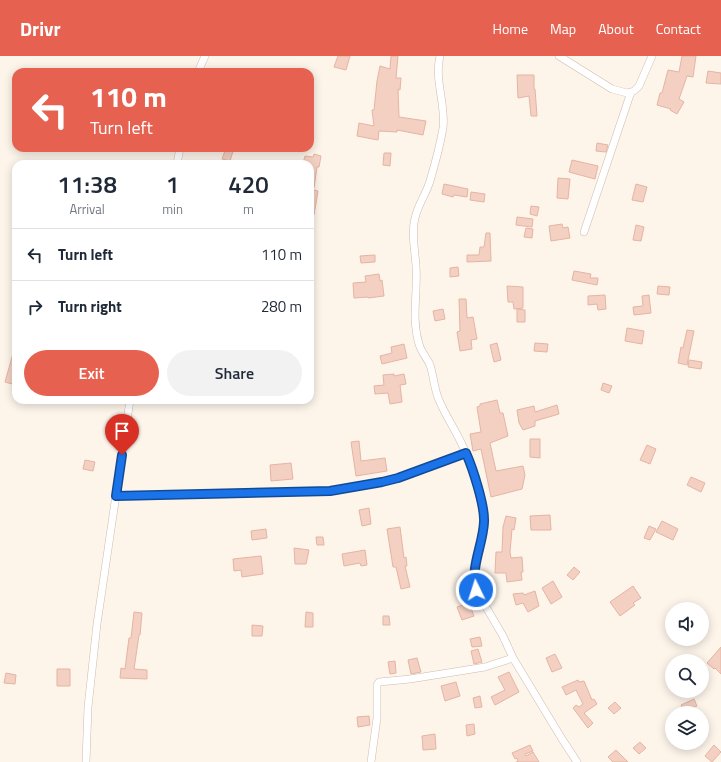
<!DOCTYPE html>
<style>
:root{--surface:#fff;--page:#f2f2f3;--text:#1f2937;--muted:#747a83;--line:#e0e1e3;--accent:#e76150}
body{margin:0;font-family:"Titillium Web",sans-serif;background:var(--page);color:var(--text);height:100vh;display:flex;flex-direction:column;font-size:15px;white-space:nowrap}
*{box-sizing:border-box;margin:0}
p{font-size:13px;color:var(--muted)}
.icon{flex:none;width:22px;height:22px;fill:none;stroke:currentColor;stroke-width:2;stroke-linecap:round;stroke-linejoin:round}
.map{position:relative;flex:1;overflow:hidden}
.sheet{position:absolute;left:12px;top:104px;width:302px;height:244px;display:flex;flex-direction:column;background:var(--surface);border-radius:12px;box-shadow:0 2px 10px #0003}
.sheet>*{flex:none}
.banner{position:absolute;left:12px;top:12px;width:302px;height:84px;border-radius:12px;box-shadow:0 2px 10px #0003;background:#e76150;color:#fff;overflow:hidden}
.tools{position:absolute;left:665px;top:546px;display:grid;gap:8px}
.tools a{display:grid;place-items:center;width:44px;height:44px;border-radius:50%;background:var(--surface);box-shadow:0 2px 10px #0003;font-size:20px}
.pin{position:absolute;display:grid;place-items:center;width:34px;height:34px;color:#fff;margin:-41px -17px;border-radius:50% 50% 50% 0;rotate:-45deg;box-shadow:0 0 4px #0007}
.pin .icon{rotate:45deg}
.me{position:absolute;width:44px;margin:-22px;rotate:356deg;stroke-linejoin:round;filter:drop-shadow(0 0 3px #0008)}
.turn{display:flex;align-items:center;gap:14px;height:84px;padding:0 12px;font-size:18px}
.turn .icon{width:52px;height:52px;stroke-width:2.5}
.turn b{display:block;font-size:28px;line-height:34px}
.eta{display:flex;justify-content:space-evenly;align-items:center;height:68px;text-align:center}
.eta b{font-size:24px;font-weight:600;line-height:28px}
.primary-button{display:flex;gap:8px;margin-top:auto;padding:8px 12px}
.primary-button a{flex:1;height:46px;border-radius:24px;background:var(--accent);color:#fff;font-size:16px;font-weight:600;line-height:46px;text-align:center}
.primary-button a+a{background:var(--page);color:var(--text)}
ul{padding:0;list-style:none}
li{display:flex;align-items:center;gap:12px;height:52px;padding:0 12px;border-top:1px solid var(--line)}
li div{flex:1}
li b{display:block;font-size:15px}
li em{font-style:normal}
header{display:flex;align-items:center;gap:24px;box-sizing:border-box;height:56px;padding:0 20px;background:var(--accent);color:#fff}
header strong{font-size:19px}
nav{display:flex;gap:22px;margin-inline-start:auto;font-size:14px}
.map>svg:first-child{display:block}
.building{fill:#f3d0c2;stroke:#e6b4a2}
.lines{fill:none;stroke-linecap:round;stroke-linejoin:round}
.minor-casing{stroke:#d0baaf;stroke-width:8}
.minor{stroke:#fff;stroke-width:7}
.route-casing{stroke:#114b97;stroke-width:10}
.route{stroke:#1a73e8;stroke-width:7}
</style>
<header>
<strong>Drivr</strong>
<nav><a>Home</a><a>Map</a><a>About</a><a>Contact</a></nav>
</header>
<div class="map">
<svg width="721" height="706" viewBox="0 0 721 706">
<rect width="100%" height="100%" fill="#fdf4ea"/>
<path class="building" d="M338 0H350L346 14 334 11Z
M391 0H398L396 22H401L400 34 398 33 399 61 426 65 423 79 397 74V76L379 75 378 84 357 80 359 67 374 70 372 54H374L377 25 380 10 390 13Z
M682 0H696L693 21 687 20 679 43 684 46 677 58 670 54 671 53 657 49 660 37H662L668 14 679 16Z
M708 15 721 17V28L706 27Z
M517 19H534V33H535L537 60H531L529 40 518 42Z
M597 87 608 89 606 96 596 95Z
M226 92H234L230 105 222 103Z
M384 97H391L390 110 383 109Z
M314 98 321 100 319 111H317L314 132 310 131V108L303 107 305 100 313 101Z
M572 104 598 110 595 123 569 116Z
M558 122 570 123 568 143 557 142Z
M444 128 468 133 467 141 454 139 453 141 442 138Z
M636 128 647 131 643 146 632 144Z
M310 133 318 135 314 159 310 158Z
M471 136 485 138 484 146 470 144Z
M531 150 539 151 537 160 530 158Z
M517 161 533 163 532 171 516 169Z
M562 168 563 172 568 171 570 182 551 185 549 170Z
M636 169 644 171 641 185 633 184Z
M526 172 533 173 532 182 524 181Z
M486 177H490L491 205 467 206V199H479L480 191H484Z
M375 199V206L361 207 360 200Z
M458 211 459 220 450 221V212Z
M574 215 591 218 590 222H598L597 229 572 224Z
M379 218 380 225 382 224 384 240 368 242V241L354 242 353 227 366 226 365 220Z
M507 230 523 231V252L514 253 513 246H508Z
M658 230 670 231 669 239 657 238Z
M605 239 606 253 598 254 597 248 588 249V240Z
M649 239 651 257 634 259 633 251 643 250 642 240Z
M459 243H466L467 262 473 261 477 283 471 284 472 293 460 295 457 276 460 275Z
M443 253 445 263 435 265 433 255Z
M517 253 525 254V266H517Z
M627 272 644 275 642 288 625 285Z
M687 274 694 275 687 309 678 307 681 291 683 292Z
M497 287 501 304 494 306 490 289Z
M535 287 548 288 547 296 534 295Z
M404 288 407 302 382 308 380 300 392 297 391 291Z
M14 294H16V329L5 326Z
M689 304 702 306 701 313 688 311Z
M394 318V320L404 318 406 328 400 329 402 346 390 348 388 337 375 338 374 330 384 329 383 319Z
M603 327 612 330 609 337 601 334Z
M497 344 500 357H503L508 380 490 387 496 415 523 410 525 419 522 433 491 441 481 393 473 395 470 378 481 376 477 351 480 350V348Z
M557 349 559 358 535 365V370L523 374 519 367 517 354 534 350 535 356Z
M530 383H540V402L530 401Z
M359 385 361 405 385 402 387 415 356 420 351 386Z
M647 389 656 393 650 408 640 404Z
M85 404 95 406 93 415 83 413Z
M291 407 293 423 271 425 270 409Z
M691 421 705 427 701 436 687 429Z
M369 452 371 468 362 470 359 454Z
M550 459 551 474H531L530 460Z
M506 460 516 462 514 474 512 473 510 496 511 502 522 501 523 516H521L522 524 507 526 506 517H495L496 496H502L503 471Z
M662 465 678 473 673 484 656 476Z
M649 470 656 473 650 484 644 482Z
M400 471 404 502 406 501 407 510H405L410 531 401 533 396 511H393L387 473Z
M266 473 267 482 252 484 251 475Z
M316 481H323L324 489H317Z
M294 492 309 494 306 508H295Z
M365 494 367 509 361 510 360 507 344 510 342 498Z
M261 500 263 518 242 521 241 514 234 515 233 503Z
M574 511 580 516 573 524 567 519Z
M553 525 562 541 551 548 542 532Z
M633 530 641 542 633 547 635 549 620 560 610 546Z
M535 535 539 550 528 556 523 547 516 549 513 538 523 537 524 539Z
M469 547 474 560 462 564 457 551Z
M134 556 142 557 140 579H139L134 613 147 614V623L120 622 121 612 125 613 129 582H131Z
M306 556 313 557V571H305Z
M383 560H389L390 569H383Z
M252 569 263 570 262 580H252Z
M480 581 482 590 472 591 470 583Z
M721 591V618L715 612 714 613 707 607Z
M478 593 482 606 474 608 471 595Z
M555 598 562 612 552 616 546 602Z
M417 602 421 616 411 618 408 604Z
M395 605 396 617 390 618 388 606Z
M57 613H70V630H57Z
M509 616 519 636 495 649 491 641 505 634 498 621Z
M6 617 16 619 15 628 4 627Z
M578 624 579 626 584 625 592 644 594 643 597 648 584 657 593 667 588 672 573 652 576 649 579 651 583 648 576 634 566 639 562 631Z
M456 626 460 640 445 645 441 630Z
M480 640 482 651 475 652 473 642Z
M694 643 697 650 684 655 681 649Z
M615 646 621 652 614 658 608 652Z
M369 660 370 669 358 671 357 661Z
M474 668 475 678 467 680 466 669Z
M435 678 436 693 423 694 422 680Z
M640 686 646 692 639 698 633 692Z
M530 689 533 695 525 698 526 700 533 696 539 706H516L518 705 517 702 515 703 512 697Z
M714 689 721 696 712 706 705 700Z
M616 694 628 706H613L608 701Z"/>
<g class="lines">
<defs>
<path id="minor" d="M440 0C434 24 446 48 443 72 440 90 435 108 430 125 426 138 418 149 415 162 411 178 415 194 416 210 418 237 411 261 419 288 421 296 427 302 430 309 434 321 434 333 439 344 446 361 457 376 464 393 473 413 479 435 483 456 488 482 468 507 476 534L503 580 513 602 562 683 577 706
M559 0 612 33 627 37 634 35 639 30 652 0
M198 16 205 0
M177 108 180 92
M584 176 631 36
M116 440 330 435 382 426 398 422 466 397
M86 706 88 651 97 568 130 344
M371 706 377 662V629L379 626 410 623 485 611 513 602"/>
</defs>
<use href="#minor" class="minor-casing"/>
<use href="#minor" class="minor"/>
</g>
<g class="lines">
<defs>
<path id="route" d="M122 399 116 440 330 435 382 426 398 422 466 397C473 413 485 450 484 466 483 489 470 511 476 534"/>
</defs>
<use href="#route" class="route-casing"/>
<use href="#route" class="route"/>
</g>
</svg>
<div class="tools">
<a><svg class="icon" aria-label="sound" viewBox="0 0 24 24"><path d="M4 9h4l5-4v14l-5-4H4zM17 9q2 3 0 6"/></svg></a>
<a><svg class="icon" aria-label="search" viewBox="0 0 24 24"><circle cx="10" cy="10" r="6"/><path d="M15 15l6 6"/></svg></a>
<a><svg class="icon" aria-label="layers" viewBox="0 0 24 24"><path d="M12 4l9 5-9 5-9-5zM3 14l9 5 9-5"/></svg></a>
</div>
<div class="pin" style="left:122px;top:399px;background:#d93025"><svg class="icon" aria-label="arrive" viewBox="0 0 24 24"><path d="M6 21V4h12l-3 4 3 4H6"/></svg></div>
<svg class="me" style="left:476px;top:534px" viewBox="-20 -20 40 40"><circle r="17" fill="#1a73e8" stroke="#fff" stroke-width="3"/><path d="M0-11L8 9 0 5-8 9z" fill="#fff"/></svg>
<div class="banner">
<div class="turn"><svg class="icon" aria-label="left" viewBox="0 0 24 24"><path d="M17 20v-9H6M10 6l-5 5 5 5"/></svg><div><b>110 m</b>Turn left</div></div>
</div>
<section class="sheet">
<div class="eta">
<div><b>11:38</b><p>Arrival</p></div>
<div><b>1</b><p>min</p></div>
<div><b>420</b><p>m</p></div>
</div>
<ul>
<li><svg class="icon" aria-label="left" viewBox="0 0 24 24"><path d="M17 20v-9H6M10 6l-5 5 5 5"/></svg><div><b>Turn left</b></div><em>110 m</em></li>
<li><svg class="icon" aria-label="right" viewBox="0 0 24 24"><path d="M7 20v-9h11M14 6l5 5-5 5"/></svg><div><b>Turn right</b></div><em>280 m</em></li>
</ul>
<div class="primary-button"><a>Exit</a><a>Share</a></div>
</section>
</div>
